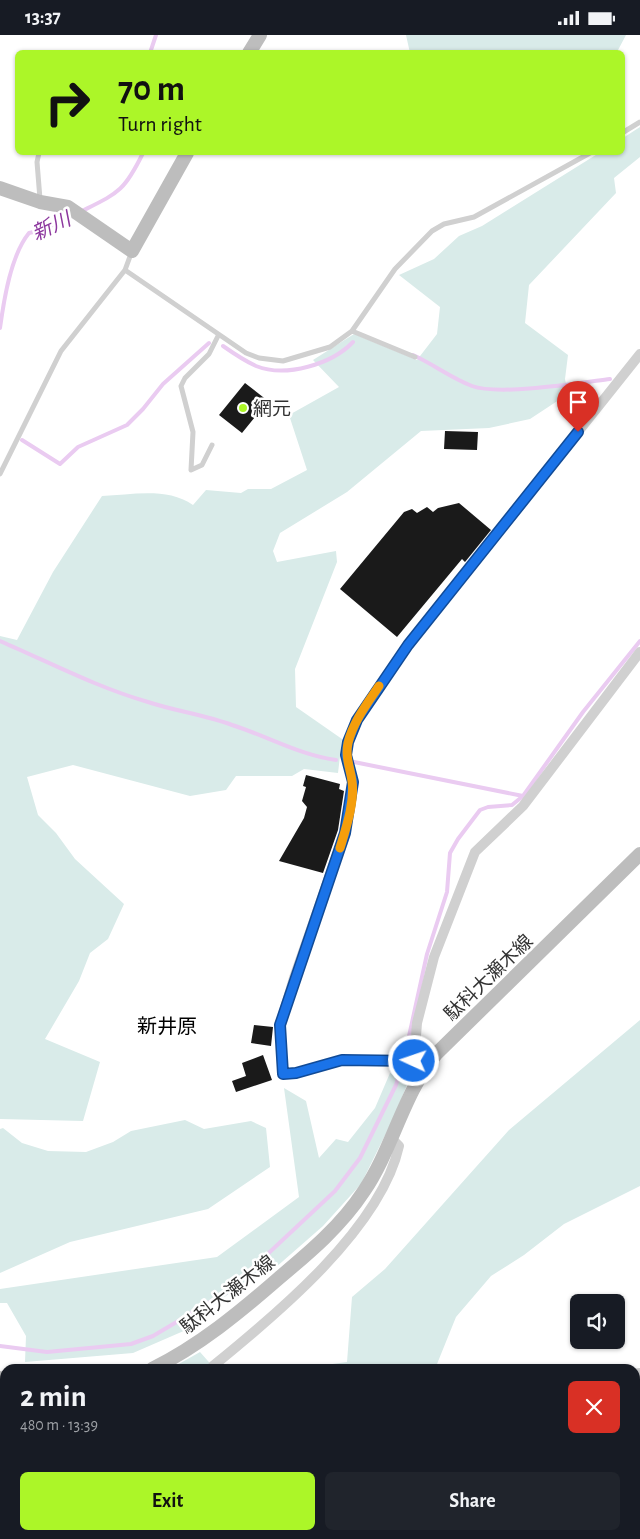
<!DOCTYPE html>
<meta charset="utf-8">
<style>
:root{--surface:#171b24;--page:#20242c;--text:#f1f3f6;--muted:#9ea1a6;--accent:#acf628}
body{margin:0;font-family:"Alegreya Sans","Noto Sans JP",sans-serif;background:var(--page);color:var(--text);height:100vh;display:flex;flex-direction:column;font-size:19px;white-space:nowrap}
*{box-sizing:border-box;margin:0}
p{font-size:16px;color:var(--muted)}
.icon{flex:none;width:28px;height:28px;fill:none;stroke:currentColor;stroke-width:2;stroke-linecap:round;stroke-linejoin:round}
.map{position:relative;flex:1;overflow:hidden}
.details{position:absolute;left:0px;top:1329px;width:640px;height:176px;display:flex;flex-direction:column;background:var(--surface);border-radius:15px 15px 0 0;box-shadow:0 1px 4px #0004}
.details>*{flex:none}
.top-card{position:absolute;left:15px;top:15px;width:610px;height:105px;border-radius:8px;box-shadow:0 1px 4px #0004;background:#acf628;color:#111;overflow:hidden}
.tools{position:absolute;left:570px;top:1259px;display:grid;gap:10px}
.tools a{display:grid;place-items:center;width:55px;height:55px;border-radius:8px;background:var(--surface);box-shadow:0 1px 4px #0004;font-size:25px}
.pin{position:absolute;display:grid;place-items:center;width:42px;height:42px;color:#fff;margin:-51px -21px;border-radius:50% 50% 50% 0;rotate:-45deg;box-shadow:0 0 5px #0007}
.pin .icon{rotate:45deg}
.me{position:absolute;width:55px;margin:-28px;rotate:273deg;stroke-linejoin:round;filter:drop-shadow(0 0 4px #0008)}
.turn{display:flex;align-items:center;gap:18px;height:105px;padding:0 20px;font-size:22px}
.turn .icon{width:65px;height:65px;stroke-width:2.5}
.turn b{display:block;font-size:35px;line-height:42px}
.round{display:grid;place-items:center;flex:none;width:52px;height:52px;border-radius:8px;background:var(--page)}
.head{display:flex;align-items:center;justify-content:space-between;height:85px;padding:0 20px}
h1{font-size:30px;font-weight:700;line-height:38px}
.action{display:flex;gap:10px;margin-top:auto;padding:10px 20px}
.action a{flex:1;height:58px;border-radius:8px;background:var(--accent);color:#111;font-size:20px;font-weight:700;line-height:58px;text-align:center}
.action a+a{background:var(--page);color:var(--text)}
.status{display:flex;justify-content:space-between;align-items:center;height:35px;padding:0 25px;background:var(--surface);direction:ltr}
.status svg{height:14px;fill:currentColor}
.map>svg:first-child{display:block}
.green{fill:#d9ebe9}
.lines{fill:none;stroke-linecap:round;stroke-linejoin:round}
.stream{stroke:#eacbf1;stroke-width:4}
.building{fill:#1a1a1a}
.lane{stroke:#d0d0d0;stroke-width:5}
.street{stroke:#d0d0d0;stroke-width:10}
.secondary{stroke:#bdbdbd;stroke-width:14}
.route-casing{stroke:#114b97;stroke-width:12}
.route{stroke:#1a73e8;stroke-width:9}
.slow{stroke:#f59e0b;stroke-width:9}
.poi-dot{fill:#acf628;stroke:#fff;stroke-width:2}
.labels{text-anchor:middle;stroke-width:5;stroke-linejoin:round;paint-order:stroke}
.poi-label{font-size:19px;fill:#333;stroke:#fff;text-anchor:start}
.street-label{font-size:19px;fill:#333;stroke:#fff}
.water-label{font-size:20px;font-style:italic;fill:#8c379e;stroke:#fff}
.neighbourhood-label{font-size:20px;fill:#000;stroke:#fff}
</style>
<div class="status"><b>13:37</b><svg viewBox="0 0 49 12"><path d="M0 12V9h3v3zM5 12V6h3v6zM10 12V3h3v9zM15 12V0h3v12zM26 1h20v11H26zM47 4h2v5h-2z"/></svg></div>
<div class="map">
<svg width="640" height="1504" viewBox="0 0 640 1504">
<rect width="100%" height="100%" fill="#fff"/>
<path class="green" d="M406 0H626L617 17 410 18Z
M640 92V122L614 143 616 158 529 250 525 288 568 320 565 344 568 359 530 384 489 393 421 396 347 457 280 498 273 516 277 527 336 516 337 527 295 634 296 672 342 704 338 738 304 734 292 741H236L226 755 190 761 73 730 27 742 38 780 56 798 75 824 124 869 108 904 90 918 79 946 45 1004 100 1027 83 1086 0 1084V601L17 605 53 537 102 461C132 460 167 452 193 470L206 455 241 458 248 454H271L307 435 289 380 339 352 313 325 354 299 417 325 437 299 440 272 399 240 434 224 459 201 482 191 599 118H622L623 103Z
M640 985V1151L564 1189 524 1220 491 1241 456 1282 435 1334H296L347 1327 352 1262 385 1234 509 1095Z
M390 1038 409 1045 393 1084 361 1149 323 1191 275 1233 262 1235 201 1279 202 1288 133 1318 25 1327 26 1301 7 1268H0V1254L217 1222 299 1162 284 1053 306 1066 319 1123 336 1104 348 1107 375 1073Z
M185 1085 204 1094 251 1086 266 1093 270 1132 208 1174 70 1207 0 1238V1094L3 1093 22 1108 48 1116 86 1117 113 1107 131 1096Z
M200 1317 215 1334H170Z
M0 1359 5 1360V1500H422L420 1504H0Z"/>
<g class="lines">
<path class="stream" d="M150 18 156 0
M80 177C118 158 124 157 143 118
M0 293C4 264 11 220 29 198L42 195 74 180
M223 311C233 318 245 326 256 331 286 343 332 329 353 307
M413 320C433 329 451 343 472 351 499 361 579 348 610 344
M22 405 60 429 78 412 127 390 143 374 163 349 209 308
M0 606C49 627 96 652 148 667 175 676 205 680 232 690 267 701 299 720 336 725
M354 727 523 761
M404 1024 427 919 447 857 450 818 458 804 480 775 488 772 512 770 523 761 583 677 640 606
M0 1311 47 1317 131 1309 153 1301 227 1257 335 1156 360 1123 396 1050 400 1036"/>
</g>
<path class="building" d="M245 348 268 366 242 398 219 380Z
M445 396 478 397 477 415 444 414Z
M459 468 491 495 465 527 462 524 397 602 340 554 404 477 412 474 417 478 427 472 433 477 438 473Z
M306 740 340 749 339 754 344 756 338 795 323 838 279 826 304 783 307 772 302 766 306 752 303 751Z
M254 990 273 992 271 1011 251 1008Z
M263 1020 272 1045 236 1057 232 1046 246 1041 242 1028Z"/>
<g class="lines">
<path class="lane" d="M622 98 640 87
M39 118 37 127 40 164
M125 235 246 318 259 323 283 326 330 312 352 296 395 234 432 196 444 189 474 182 590 118
M352 296 415 322
M212 410 202 430 191 435 193 397 181 351 185 343 209 319 218 301
M0 439 61 316 125 235 132 216"/>
<path class="street" d="M414 1026 342 1025 296 1038 283 1039 280 990 294 943 345 797 353 747 346 720 348 707 357 685 408 610 640 319
M417 1033 414 1026 417 988 434 922 475 817 523 771 640 617
M213 1331C276 1280 381 1193 399 1111L392 1104
M635 1339 640 1338
M635 1395 640 1397"/>
<path class="secondary" d="M249 18 260 0
M0 153 40 167 68 172 132 216 187 118
M152 1334C199 1311 240 1277 279 1243 310 1217 341 1191 364 1156 393 1113 403 1059 436 1019L640 819
M0 1343 5 1344"/>
</g>
<g class="lines">
<defs>
<path id="route" d="M414 1026 342 1025 296 1038 283 1039 280 990 345 798 353 747 346 720 348 707 357 685 408 610 578 397"/>
</defs>
<use href="#route" class="route-casing"/>
<use href="#route" class="route"/>
<path class="slow" d="M340 813C346 793 355 767 352 746 350 732 345 722 348 708 353 687 367 669 379 651"/>
</g>
<circle class="poi-dot" cx="243" cy="373" r="5"/>
<g class="labels">
<g class="poi-label">
<text x="253" y="380">網元</text>
</g>
<g class="street-label">
<text transform="translate(488 942) rotate(-44)" y="7">駄科大瀬木線</text>
<text transform="translate(227 1259) rotate(-38)" y="7">駄科大瀬木線</text>
</g>
<g class="water-label">
<text transform="translate(51 191) rotate(-25)" y="7">新川</text>
</g>
<g class="neighbourhood-label">
<text x="167" y="998">新井原</text>
</g>
</g>
</svg>
<div class="tools">
<a><svg class="icon" aria-label="sound" viewBox="0 0 24 24"><path d="M4 9h4l5-4v14l-5-4H4zM17 9q2 3 0 6"/></svg></a>
</div>
<div class="pin" style="left:578px;top:397px;background:#d93025"><svg class="icon" aria-label="arrive" viewBox="0 0 24 24"><path d="M6 21V4h12l-3 4 3 4H6"/></svg></div>
<svg class="me" style="left:414px;top:1026px" viewBox="-20 -20 40 40"><circle r="17" fill="#1a73e8" stroke="#fff" stroke-width="3"/><path d="M0-11L8 9 0 5-8 9z" fill="#fff"/></svg>
<div class="top-card">
<div class="turn"><svg class="icon" aria-label="right" viewBox="0 0 24 24"><path d="M7 20v-9h11M14 6l5 5-5 5"/></svg><div><b>70 m</b>Turn right</div></div>
</div>
<section class="details">
<div class="head"><div><h1>2 min</h1><p>480 m · 13:39</p></div><a class="round" style="background:#d93025;color:#fff"><svg class="icon" aria-label="close" viewBox="0 0 24 24"><path d="M6 6l12 12M18 6L6 18"/></svg></a></div>
<div class="action"><a>Exit</a><a>Share</a></div>
</section>
</div>
